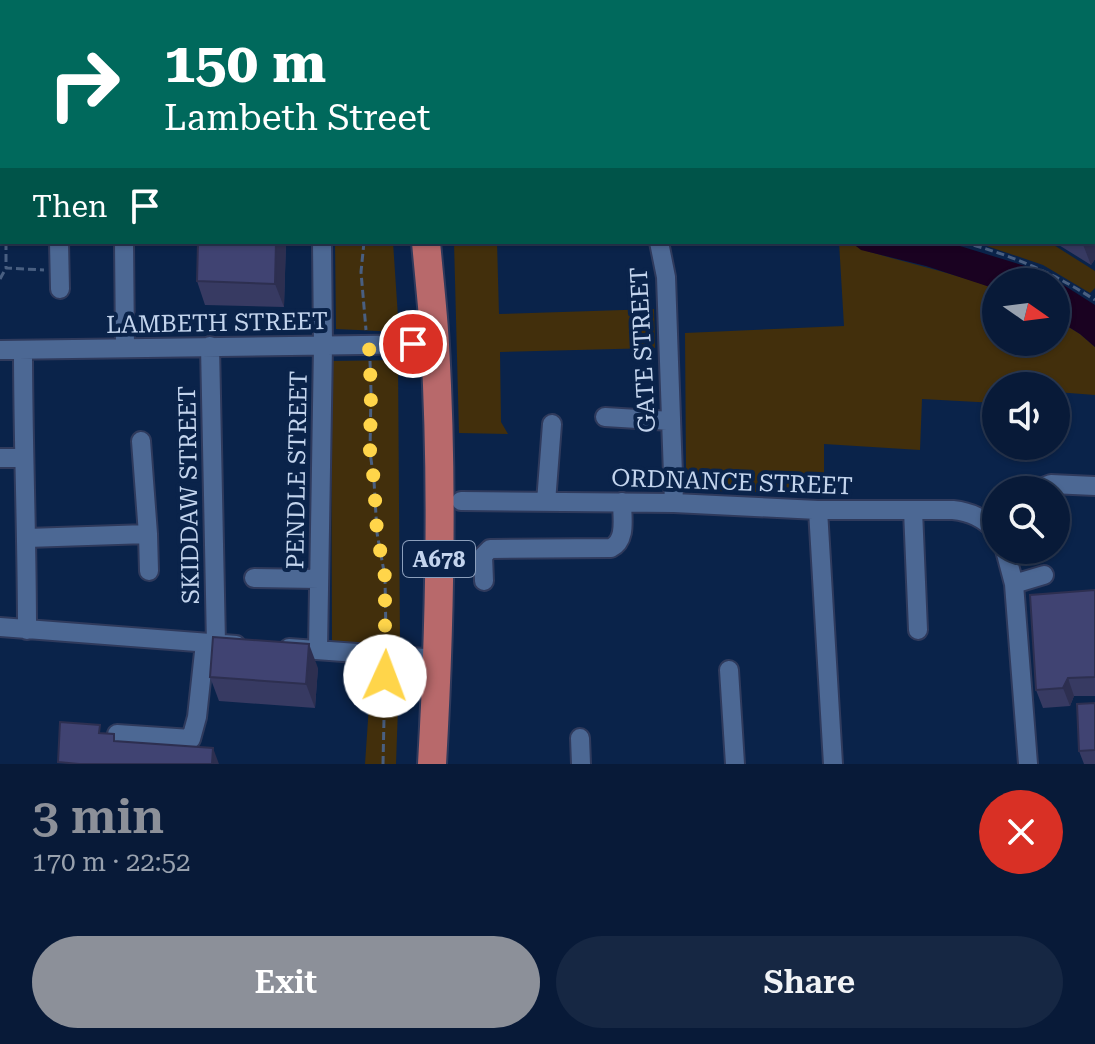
<!DOCTYPE html>
<meta charset="utf-8">
<style>
:root{--surface:#081a38;--page:#162743;--text:#f1f3f6;--muted:#98a1ae;--line:#293853;--accent:#8c9099}
body{margin:0;font-family:"Roboto Serif",serif;background:var(--page);color:var(--text);height:100vh;display:flex;flex-direction:column;font-size:30px;white-space:nowrap}
*{box-sizing:border-box;margin:0}
p{font-size:26px;color:var(--muted)}
.icon{flex:none;width:44px;height:44px;fill:none;stroke:currentColor;stroke-width:2;stroke-linecap:round;stroke-linejoin:round}
.map{position:relative;height:764px;overflow:hidden}
.drawer{display:flex;flex-direction:column;background:var(--surface);flex:1}
.drawer>*{flex:none}
.top-card{position:absolute;left:0px;top:0px;width:1096px;height:244px;box-shadow:0 2px 6px #0004,0 0 0 2px var(--line);background:#00695c;color:#fff;overflow:hidden}
.needle{width:52px;rotate:104deg}
.buttons{position:absolute;left:982px;top:268px;display:grid;gap:16px}
.buttons a{display:grid;place-items:center;width:88px;height:88px;border-radius:50%;background:var(--surface);box-shadow:0 2px 6px #0004,0 0 0 2px var(--line);font-size:40px}
.pin{position:absolute;display:grid;place-items:center;width:68px;height:68px;color:#fff;margin:-34px;border:4px solid #fff;border-radius:50%;box-shadow:0 2px 8px #0007}
.me{position:absolute;width:88px;margin:-44px;rotate:2deg;stroke-linejoin:round;filter:drop-shadow(0 0 6px #0008)}
.turn{display:flex;align-items:center;gap:28px;height:168px;padding:0 32px;font-size:36px}
.turn .icon{width:104px;height:104px;stroke-width:2.5}
.turn b{display:block;font-size:56px;line-height:68px}
.then{display:flex;align-items:center;height:76px;padding:0 32px;background:#0003;gap:16px;font-size:30px}
.round{display:grid;place-items:center;flex:none;width:84px;height:84px;border-radius:42px;background:var(--page)}
.summary{display:flex;align-items:center;justify-content:space-between;height:136px;padding:0 32px}
h1{font-size:48px;font-weight:600;line-height:60px;color:var(--accent)}
.action{display:flex;gap:16px;margin-top:auto;padding:16px 32px}
.action a{flex:1;height:92px;border-radius:48px;background:var(--accent);color:#fff;font-size:32px;font-weight:600;line-height:92px;text-align:center}
.action a+a{background:var(--page);color:var(--text)}
.map>svg:first-child{display:block}
.green{fill:#422f0c}
.water{fill:#1a0221}
.lines{fill:none;stroke-linecap:round;stroke-linejoin:round}
.minor-casing{stroke:#2f3a5c;stroke-width:22}
.highway-casing{stroke:#2f3a5c;stroke-width:32}
.path{stroke:#495f81;stroke-width:3;stroke-dasharray:8 4;stroke-linecap:butt}
.minor{stroke:#4c6894;stroke-width:18}
.highway{stroke:#b8696b;stroke-width:28}
.wall{fill:#373a62}
.shaded-wall{fill:#2d2f50}
.building{fill:#404372;stroke:#2d2f50;stroke-width:2}
.route{stroke:#ffd54a;stroke-width:14;stroke-dasharray:0 25.2}
.labels{text-anchor:middle;stroke-width:8;stroke-linejoin:round;paint-order:stroke}
.shield{fill:#0a234a;stroke:#8c9fbc;stroke-width:2}
.shield-label{font-size:22px;font-weight:bold;fill:#c3d4ed}
.street-label{font-size:24px;fill:#c3d4ed;stroke:#0a234a}
</style>
<div class="map">
<svg width="1095" height="764" viewBox="0 0 1095 764">
<rect width="100%" height="100%" fill="#0a234a"/>
<path class="green" d="M335 242H393L399 332 336 329Z
M454 242H497L499 314 654 309 655 348 500 352 501 422 508 434 459 433Z
M839 242C853 242 861 250 874 253 915 265 956 274 996 289V342H1056V319L1080 334 1095 347V395L1056 392V386H996V403L922 399 920 450 824 444V494L714 491C699 489 691 483 686 469L685 333 844 326Z
M975 242H1049L1095 271V288L1090 293 1043 265Z
M398 360 400 644H332L331 361Z
M371 676 399 679 396 764H365Z"/>
<path class="water" d="M851 242H947L1025 266 1051 277 1095 305V347L1080 334 1056 319V282H996V289L926 266 861 250Z"/>
<g class="lines">
<defs>
<path id="minor" d="M118 0V2
M322 0V2
M833 0 836 2
M1035 0V2
M926 2V0
M1094 63 1095 70
M1094 172 1095 173
M59 242 60 289
M124 242 125 348
M659 242 666 277 674 503
M210 346 216 644
M0 350 435 344
M23 350C23 443 27 536 27 630
M605 417 671 421
M141 441 148 534 149 571
M0 458H23
M1035 490 1051 484 1095 486
M461 501 674 503 818 510H953C971 512 983 518 996 531
M546 502 552 424
M818 510 833 764
M913 510 918 630
M27 538 148 534
M1005 550 1014 584 1028 764
M254 578 319 579
M484 581 483 556 490 549 611 548C627 540 622 518 622 502
M1014 584 1044 575
M0 627 236 645
M289 648 438 659
M318 650 323 346 322 242
M729 670 735 764
M117 734 191 739 197 717 205 643
M580 738 581 764"/>
<path id="highway" d="M415 2V0
M426 242C429 276 433 311 435 345 443 484 440 625 432 764"/>
</defs>
<use href="#minor" class="minor-casing"/>
<use href="#highway" class="highway-casing"/>
<path class="path" d="M11 0V2
M771 0V2
M355 2V0
M0 73 2 72
M0 181H2
M6 242V268L44 270
M364 242 361 272 366 330
M962 242C1011 255 1052 272 1095 300
M0 279 6 268
M370 361 371 391 370 452 374 481 377 533 385 577 386 640
M383 764 385 672"/>
<use href="#minor" class="minor"/>
<use href="#highway" class="highway"/>
</g>
<path class="wall" d="M176 0H284V2H177Z
M1038 0H1095V15L1094 2H1038Z
M1095 202V259L1091 265 1054 242H1094Z
M286 242 284 307 205 305 197 281Z
M1095 590V696H1074L1070 706 1043 708 1036 690Z
M318 668 315 708 219 701 210 677Z
M1095 703V764H1084L1079 751Z"/>
<path class="shaded-wall" d="M1095 223V259L1091 265 1082 242H1094Z
M276 242H286L284 307 275 284Z
M309 644 318 668 315 708 306 684Z
M1068 678 1074 696 1070 706 1063 688Z
M213 748 219 764H212Z"/>
<path class="building" d="M496 0H729L728 2H496Z
M1038 0H1074V2H1038Z
M1094 112H1095L1094 142Z
M1094 201 1095 202 1094 224Z
M198 242H276L275 284 197 281Z
M1095 590V677L1068 678 1063 688 1036 690 1030 595Z
M213 637 309 644 306 684 210 677Z
M1095 703V750L1079 751 1077 704Z
M60 722 100 725 99 733 114 734V741L213 748 212 764H79L58 762Z"/>
<g class="lines">
<path class="route" d="M385 676V577L377 533 374 481 370 452 371 391 369 345 413 344"/>
</g>
<g class="labels">
<rect class="shield" x="403" y="541" width="72" height="36" rx="6"/>
<g class="shield-label">
<text x="439" y="567">A678</text>
</g>
<g class="street-label">
<text transform="translate(217 323) rotate(-1)" y="8">LAMBETH STREET</text>
<text transform="translate(643 350) rotate(-93)" y="8">GATE STREET</text>
<text transform="translate(297 470) rotate(-89)" y="8">PENDLE STREET</text>
<text transform="translate(732 482) rotate(2)" y="8">ORDNANCE STREET</text>
<text transform="translate(189 495) rotate(-91)" y="8">SKIDDAW STREET</text>
</g>
</g>
</svg>
<div class="buttons">
<a><svg class="needle" viewBox="-14 -14 28 28"><path d="M0-13l5 13h-10z" fill="#e53935"/><path d="M0 13l5-13h-10z" fill="#98a1ae"/></svg></a>
<a><svg class="icon" aria-label="sound" viewBox="0 0 24 24"><path d="M4 9h4l5-4v14l-5-4H4zM17 9q2 3 0 6"/></svg></a>
<a><svg class="icon" aria-label="search" viewBox="0 0 24 24"><circle cx="10" cy="10" r="6"/><path d="M15 15l6 6"/></svg></a>
</div>
<div class="pin" style="left:413px;top:344px;background:#d93025"><svg class="icon" aria-label="arrive" viewBox="0 0 24 24"><path d="M6 21V4h12l-3 4 3 4H6"/></svg></div>
<svg class="me" style="left:385px;top:676px" viewBox="-20 -20 40 40"><circle r="19" fill="#fff"/><path d="M0-13L10 11 0 6-10 11z" fill="#ffd54a"/></svg>
<div class="top-card">
<div class="turn"><svg class="icon" aria-label="right" viewBox="0 0 24 24"><path d="M7 20v-9h11M14 6l5 5-5 5"/></svg><div><b>150 m</b>Lambeth Street</div></div>
<div class="then">Then<svg class="icon" aria-label="arrive" viewBox="0 0 24 24"><path d="M6 21V4h12l-3 4 3 4H6"/></svg></div>
</div>
</div>
<section class="drawer">
<div class="summary"><div><h1>3 min</h1><p>170 m · 22:52</p></div><a class="round" style="background:#d93025;color:#fff"><svg class="icon" aria-label="close" viewBox="0 0 24 24"><path d="M6 6l12 12M18 6L6 18"/></svg></a></div>
<div class="action"><a>Exit</a><a>Share</a></div>
</section>
